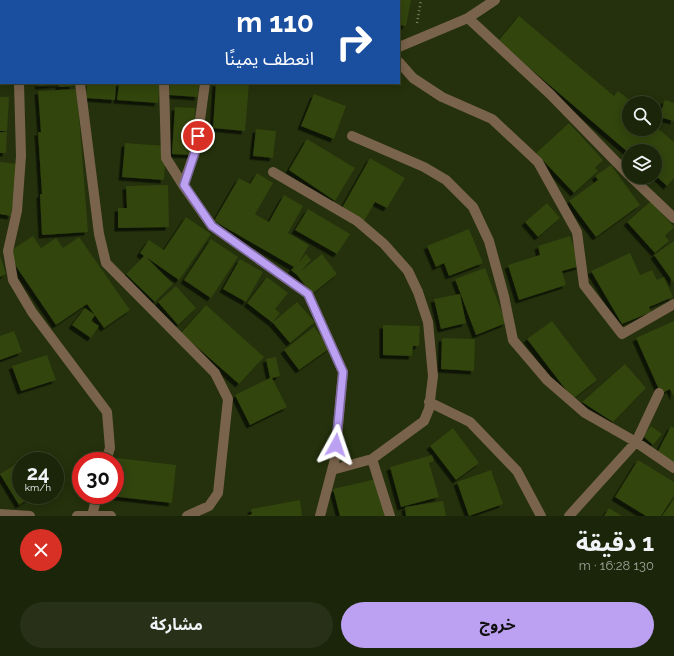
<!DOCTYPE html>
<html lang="ar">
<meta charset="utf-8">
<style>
:root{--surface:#1b2509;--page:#283117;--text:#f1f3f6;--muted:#a0a59c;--line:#39422a;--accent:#bca0f2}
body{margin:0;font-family:Raleway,"Noto Sans Arabic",sans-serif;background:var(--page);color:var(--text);direction:rtl;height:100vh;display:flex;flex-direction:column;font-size:15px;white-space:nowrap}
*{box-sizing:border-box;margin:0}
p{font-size:13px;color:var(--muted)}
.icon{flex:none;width:22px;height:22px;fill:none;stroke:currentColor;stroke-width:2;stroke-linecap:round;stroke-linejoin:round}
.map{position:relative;height:516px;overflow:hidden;direction:ltr}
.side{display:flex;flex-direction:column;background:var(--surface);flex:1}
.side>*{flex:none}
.guide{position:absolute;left:0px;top:0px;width:400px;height:84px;box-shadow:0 2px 10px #0003,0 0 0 1px var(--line);direction:rtl;background:#1a4fa0;color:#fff;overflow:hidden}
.controls{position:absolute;left:622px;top:96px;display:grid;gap:8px}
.controls a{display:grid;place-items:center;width:40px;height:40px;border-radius:50%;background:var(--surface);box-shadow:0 2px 10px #0003,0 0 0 1px var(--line);font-size:20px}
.speed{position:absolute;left:12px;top:452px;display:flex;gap:8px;font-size:20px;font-weight:700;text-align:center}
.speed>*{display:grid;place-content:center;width:52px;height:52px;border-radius:50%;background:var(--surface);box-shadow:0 2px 10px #0003,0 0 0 1px var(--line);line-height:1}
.speed small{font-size:10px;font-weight:400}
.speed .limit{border:6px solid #d22;background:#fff;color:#111}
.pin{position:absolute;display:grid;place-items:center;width:34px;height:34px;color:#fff;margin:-17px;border:2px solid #fff;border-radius:50%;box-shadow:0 1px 4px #0007}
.me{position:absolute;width:44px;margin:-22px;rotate:5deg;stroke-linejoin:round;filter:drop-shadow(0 0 3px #0008)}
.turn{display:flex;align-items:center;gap:14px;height:84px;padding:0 20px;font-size:18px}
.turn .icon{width:52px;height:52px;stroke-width:2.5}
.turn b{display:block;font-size:28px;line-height:34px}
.round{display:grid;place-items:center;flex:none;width:42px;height:42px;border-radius:21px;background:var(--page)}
.overview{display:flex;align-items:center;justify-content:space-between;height:68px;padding:0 20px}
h1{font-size:24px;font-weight:700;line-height:30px}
.primary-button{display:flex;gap:8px;margin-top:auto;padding:8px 20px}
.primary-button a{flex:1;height:46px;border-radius:24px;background:var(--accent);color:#111;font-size:16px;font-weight:700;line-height:46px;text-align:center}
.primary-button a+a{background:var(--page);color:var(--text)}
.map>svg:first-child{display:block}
.building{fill:#32440e;filter:url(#shadow)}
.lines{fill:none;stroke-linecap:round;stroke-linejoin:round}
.path{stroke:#7a8864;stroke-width:2.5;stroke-dasharray:1 3;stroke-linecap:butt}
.street{stroke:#7a634c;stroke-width:10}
.route-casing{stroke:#7a689d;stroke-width:10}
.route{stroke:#bca0f2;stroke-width:7}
</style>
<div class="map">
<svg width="674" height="516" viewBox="0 0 674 516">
<defs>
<filter id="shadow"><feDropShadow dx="-3.5" dy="3.5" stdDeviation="0" flood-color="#0009"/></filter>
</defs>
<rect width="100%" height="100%" fill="#24310c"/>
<path class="building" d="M399 0H411L406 26 399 25Z
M519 16 614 96 618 91 633 103H629V112L626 115 629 117V129H655V126L674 142V178L667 186 655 175V151H629V153L498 41Z
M38 83H59V84L39 86Z
M59 83H73V86L59 87Z
M87 83H116L115 100 86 98Z
M119 83H160L158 103 117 100Z
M170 83H199L198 97 169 95Z
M216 83 249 84 245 131 213 128Z
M77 89 88 232 42 235 40 194H42L38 132H41L38 91Z
M314 94 346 106 334 139 301 126Z
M0 97H9L7 131H0Z
M665 100 674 103V121L659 117Z
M175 107 195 108 193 155 172 154Z
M569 123 603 160 595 168 598 171 574 193 536 153Z
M256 129 276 131 273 158 253 156Z
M0 132H7L6 153H0Z
M307 139 355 168 335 201 289 170Z
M125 143 166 146 164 180 122 177Z
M370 158 405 178 387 208 375 202 364 221 342 208Z
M0 162 19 164 11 216 0 214Z
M611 165 640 205 596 237 569 201 598 180 595 176Z
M257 173 273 183 255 214 269 222 284 195 303 206 288 233 309 245 299 262 306 254 311 260 301 271 322 254 337 274 312 294 297 275 291 270 294 267 214 221 239 178 250 184Z
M168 185 169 227 118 228V208H127L126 186Z
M651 201 674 227 665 236 669 241 655 253 627 222Z
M547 203 560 218 538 237 525 222Z
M308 209 350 234 337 254 295 230Z
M186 217 211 234 179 280 146 257 173 284 155 302 126 274 144 256 140 253 149 240 164 250Z
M469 229 483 263 449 276 444 263 436 267 427 246Z
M33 236 41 248 56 238 63 248 79 237 130 310 104 328 87 304 56 325 7 253Z
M570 236 580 266 562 271 566 285 519 300 508 265 540 255 538 246Z
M211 239 238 257 211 298 184 280Z
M674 241V283L654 255Z
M630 253 640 275 652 270 657 280 664 277 673 297 649 307 651 312 622 324 591 271Z
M0 256 6 274 0 277Z
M240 259 263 272 246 302 223 289Z
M485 268 506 323 476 335 455 279Z
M267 277 288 293 275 309 280 313 273 322 297 302 315 322 290 343 273 323 247 303Z
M176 286 196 308 178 325 158 302Z
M460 294 466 323 441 329 434 299Z
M206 305 264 357 239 384 181 333Z
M85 308 95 315 91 321 99 326 91 338 72 325Z
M552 321 597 380 573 399 527 339Z
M674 321V397L670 389 661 394 636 338Z
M383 325 420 326 419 346H413L412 356 383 355Z
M314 327 330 348 299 370 284 350Z
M14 331 22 352 0 360V336Z
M442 338 475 339 474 371 441 369Z
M47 355 56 380 21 391 12 366Z
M276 357 280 376 272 378 287 407 250 425 235 395 270 378 266 359Z
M625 364 646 388 613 422 582 402Z
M651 426 662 434 653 445 643 436Z
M671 426 674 428V462L657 453Z
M453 428 479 463 456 480 430 446Z
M432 455 434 461 429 463 439 497 401 507 390 467Z
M117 458 176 465 172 503 110 496 115 495Z
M638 460 674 482V495L661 516H646L615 497Z
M21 461V495H34L19 505 0 474Z
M491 470 503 504 469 516 457 482Z
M376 479 385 516H340L333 489Z
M674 499V516H662Z
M300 500 302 516H247L252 514 251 509Z
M443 501 446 516H406L405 507Z
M609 508 622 516H604Z"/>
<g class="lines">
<path class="path" d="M365 0V1
M417 23 421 0"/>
<path class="street" d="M15 0V1
M70 1V0
M167 1V0
M222 1V0
M468 18 550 94 629 175
M399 47 468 18 495 0
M399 62 413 78 442 97 492 119 538 162 577 232 584 285 622 334 674 304
M19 83 21 156 17 211 8 251 13 280 32 312 107 412 110 448 106 461
M80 83 99 234 106 263 215 373 228 399 218 493 209 506 187 516
M164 83 166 158 183 185 196 149 205 83
M352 136 424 167 446 180 473 207 489 241 504 296 513 340 547 380 585 413 636 442 674 468
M273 172 357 221 384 244 408 271 418 292 428 322 433 376 429 409 424 421 372 459 332 470
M631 177 674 218
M183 185 212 226 308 294 343 372 335 459 320 516
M429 402 470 422 517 471 541 516
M372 459 390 516
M0 514 30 516
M77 516H111
M92 516 97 495
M569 516 636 442 659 393"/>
</g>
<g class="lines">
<defs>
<path id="route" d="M198 136 196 149 184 185 212 226 308 294 343 372 336 445"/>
</defs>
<use href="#route" class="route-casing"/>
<use href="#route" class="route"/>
</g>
</svg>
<div class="controls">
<a><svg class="icon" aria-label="search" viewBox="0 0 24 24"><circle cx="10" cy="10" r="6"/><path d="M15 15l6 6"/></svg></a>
<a><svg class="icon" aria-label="layers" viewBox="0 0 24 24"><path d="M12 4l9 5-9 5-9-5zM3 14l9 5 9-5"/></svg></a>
</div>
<div class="speed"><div>24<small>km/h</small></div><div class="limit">30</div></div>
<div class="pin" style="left:198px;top:136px;background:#d93025"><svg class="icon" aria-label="arrive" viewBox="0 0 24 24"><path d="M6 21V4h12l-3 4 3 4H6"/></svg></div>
<svg class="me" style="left:336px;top:445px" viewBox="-20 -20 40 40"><path d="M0-17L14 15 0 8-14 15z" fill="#bca0f2" stroke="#fff" stroke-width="4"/></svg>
<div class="guide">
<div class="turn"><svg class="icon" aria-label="right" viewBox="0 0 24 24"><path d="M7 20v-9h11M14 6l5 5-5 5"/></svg><div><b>110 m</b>انعطف يمينًا</div></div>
</div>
</div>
<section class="side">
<div class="overview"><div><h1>1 دقيقة</h1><p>130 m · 16:28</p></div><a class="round" style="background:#d93025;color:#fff"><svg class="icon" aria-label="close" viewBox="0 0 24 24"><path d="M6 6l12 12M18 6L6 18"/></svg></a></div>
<div class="primary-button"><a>خروج</a><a>مشاركة</a></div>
</section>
